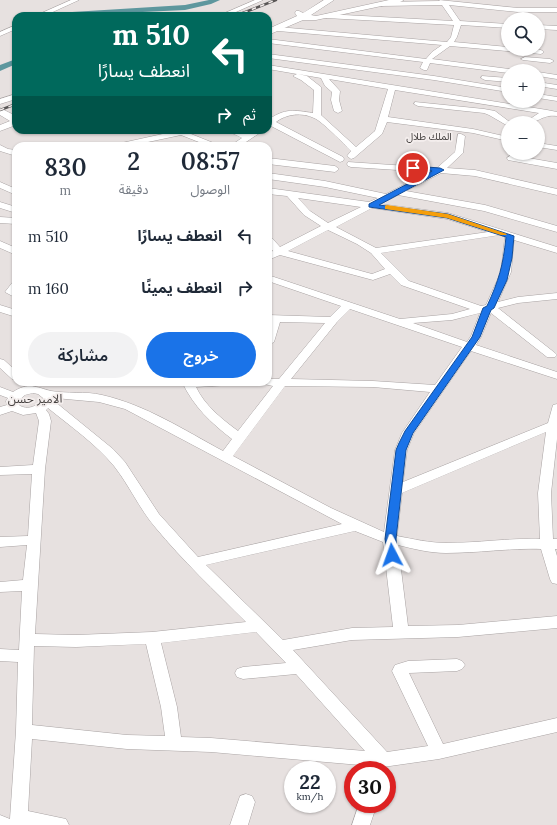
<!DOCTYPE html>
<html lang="ar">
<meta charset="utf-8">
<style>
:root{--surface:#fff;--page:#f2f2f3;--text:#1f2937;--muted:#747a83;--accent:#1a73e8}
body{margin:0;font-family:Lora,"Noto Sans Arabic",serif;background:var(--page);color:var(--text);direction:rtl;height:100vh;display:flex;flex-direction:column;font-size:15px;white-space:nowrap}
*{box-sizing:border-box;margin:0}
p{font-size:13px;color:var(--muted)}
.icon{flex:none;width:22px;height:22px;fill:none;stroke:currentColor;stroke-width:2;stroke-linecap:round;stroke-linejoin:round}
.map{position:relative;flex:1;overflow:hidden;direction:ltr}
.panel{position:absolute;left:12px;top:142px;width:260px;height:244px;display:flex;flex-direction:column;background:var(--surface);border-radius:12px;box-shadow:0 1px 3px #0004;direction:rtl}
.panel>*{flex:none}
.top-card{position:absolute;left:12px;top:12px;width:260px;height:122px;border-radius:12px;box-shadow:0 1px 3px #0004;direction:rtl;background:#00695c;color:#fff;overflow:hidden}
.tools{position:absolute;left:501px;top:12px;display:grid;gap:8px}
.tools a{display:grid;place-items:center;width:44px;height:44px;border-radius:50%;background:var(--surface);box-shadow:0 1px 3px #0004;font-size:20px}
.speed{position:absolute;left:284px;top:761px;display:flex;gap:8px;font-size:20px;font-weight:700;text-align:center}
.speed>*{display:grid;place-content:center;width:52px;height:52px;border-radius:50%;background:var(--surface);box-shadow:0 1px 3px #0004;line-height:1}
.speed small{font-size:10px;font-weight:400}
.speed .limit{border:6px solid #d22;background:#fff;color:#111}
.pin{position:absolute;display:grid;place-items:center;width:34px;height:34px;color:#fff;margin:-17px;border:2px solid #fff;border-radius:50%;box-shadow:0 1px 4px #0007}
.me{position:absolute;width:44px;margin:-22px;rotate:356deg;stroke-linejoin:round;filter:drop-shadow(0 0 3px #0008)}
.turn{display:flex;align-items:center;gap:14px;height:84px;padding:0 16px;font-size:18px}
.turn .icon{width:52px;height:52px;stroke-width:2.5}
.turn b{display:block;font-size:28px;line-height:34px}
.then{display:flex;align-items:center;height:38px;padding:0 16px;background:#0003;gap:8px;font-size:15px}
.eta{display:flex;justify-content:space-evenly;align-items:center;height:68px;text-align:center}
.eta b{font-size:24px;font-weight:600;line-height:28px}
.action{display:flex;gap:8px;margin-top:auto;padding:8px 16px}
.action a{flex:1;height:46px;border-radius:24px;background:var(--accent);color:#fff;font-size:16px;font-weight:600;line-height:46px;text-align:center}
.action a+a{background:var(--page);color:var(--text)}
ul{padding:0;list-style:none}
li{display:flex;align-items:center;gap:12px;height:52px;padding:0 16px}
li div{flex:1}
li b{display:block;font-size:15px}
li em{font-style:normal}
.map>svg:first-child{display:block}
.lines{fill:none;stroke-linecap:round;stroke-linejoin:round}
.river{fill:#5d979e;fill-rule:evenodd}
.minor-casing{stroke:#a9a3a3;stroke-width:1}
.major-casing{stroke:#a9a3a3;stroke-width:1}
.minor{fill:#fff;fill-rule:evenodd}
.major{fill:#fff;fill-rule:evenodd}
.rail-casing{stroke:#595656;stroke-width:2.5}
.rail{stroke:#f4eeed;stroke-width:1.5;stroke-dasharray:4.5;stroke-linecap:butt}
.route{fill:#1a73e8;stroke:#114b97}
.slow{fill:#f59e0b}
.labels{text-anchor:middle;stroke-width:3.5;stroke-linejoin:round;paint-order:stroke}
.far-neighbourhood-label{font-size:10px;fill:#454140;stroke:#f4eeed}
.neighbourhood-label{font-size:12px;fill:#454140;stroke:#f4eeed}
</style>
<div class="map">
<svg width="557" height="825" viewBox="0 0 557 825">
<rect width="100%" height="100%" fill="#e7e1e0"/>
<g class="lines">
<path class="river" d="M209 0H220L211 4 185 10 58 16 59 14 72 12 185 5Z
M13 33H16V38L12 36Z
M16 59V64L0 71V65Z"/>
<defs>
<path id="minor" d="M71 0H79L44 16H35Z
M255 0H263L227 16H218Z
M439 0 518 8H557V12H518L449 5 460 21 508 24V28L461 25 457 37 454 42 508 47V49L541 50 544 52 541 54 450 46 432 59 509 69 513 71H508V73L430 63 427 70H424L420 68 423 62 268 43V39L426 59 432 52 442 45 278 31 275 29 278 27 447 42 451 37 454 25 326 18 323 16 326 14 453 21 442 5 381 6 378 4 381 2 440 1Z
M16 25V29L0 36V32Z
M538 25 557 26V30L538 29Z
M268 54 434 76 508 88V92L434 80 268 58Z
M525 57 550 59 554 61 550 63 523 60 521 59Z
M268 65 547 110 557 112V116C542 114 540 123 524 123L539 113 395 90 388 117 473 129 508 137V141L473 133 387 122 382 134 354 158 351 159 347 156 351 151C344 144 322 121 314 118 302 112 286 114 276 122L343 157 344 159 343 161 340 162 271 126H268V120C285 108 294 110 313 113L314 90 301 80 293 76 297 74 268 69ZM298 74 321 78 325 86 332 92 331 100 334 111 338 113 342 111 339 100 340 91 329 79 388 89 375 131 356 147 321 115V87L307 76Z
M538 72 557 75V79L538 76Z
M482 76 508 78V82L485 80 481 78Z
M538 82 557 85V89L538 86Z
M16 94V99L0 104V99Z
M538 94 557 97V101L538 98Z
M415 102 484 109 495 111 511 123H508V126L489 115 484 113 418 106 414 104Z
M170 130H181L221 146H209L181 135 129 146H113L117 144 172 132Z
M226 130H237L248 134 254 130H264L240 146H230L242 138Z
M458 134H461L465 136 463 153 447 168 475 170 557 189V195L475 176 441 173 406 191 485 205 557 226V232L484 211 398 195 380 204 448 213 557 247V253L514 240 511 272 498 302 518 297 557 293V299L518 303 498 308 555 353 557 355 555 357H547L491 313 481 337 476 345 557 372V379L471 351 414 433 407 450 403 482 548 423 553 405 557 404V439L551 493 553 539H557V549H555L557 556V584L552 583 550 579 541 549C509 548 478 553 446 553 430 553 414 549 398 545L408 626 458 625 557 616V628L458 637 352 640 293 650 387 752 428 746 392 671 395 665 408 661 457 659 462 661 465 665 462 669 457 671 409 673 443 744 557 718V732L439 759 383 767 211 752 127 749 32 739 28 811 66 819 69 825H0V815L10 819 16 731 18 662 0 661V649L19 650 22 591 0 592V582L23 580 27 545 0 547V537L28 536 32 474 0 475V467L33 465 39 421 36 413 23 415 12 411 0 415V407L7 405 6 401 8 398 0 395V387L13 392C28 382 36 387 51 391 67 394 85 391 102 395 146 405 184 430 223 451L232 439C211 423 194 407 182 382H235L233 384 229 385 196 387C205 406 222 419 238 431L273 386 264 384 262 382H268V379H279L325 323 280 322 274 342 268 345V315L330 317 341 306 268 281V275L400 319 452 314 470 309 401 285 390 274 373 280 280 255 268 260V253L273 251 268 245V236L271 237 280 247 321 226 304 215 287 196 268 194V188L369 202 378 198 325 187 268 179V173L325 181 386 194 429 172 351 167 348 166 347 164 348 162 437 168 455 152ZM298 198 361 207 328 223 310 211ZM372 208 447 219 488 232 376 248 336 227ZM328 230 357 244 371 253 385 269 372 274 288 251ZM500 235 505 237 501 272 486 305 481 306 409 281 381 253ZM350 309 462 347 435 385 373 381 291 379 337 322ZM480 313 471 336 467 342 413 323 452 320ZM285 386 373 387 430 392 402 433 395 450 384 532 331 508 233 456ZM33 393 38 394 43 398C39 406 27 411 19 405L18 401 25 395ZM55 398 99 402 125 409 342 524 198 557 159 514 125 462 113 449 54 401ZM48 408C70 426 96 444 114 466 129 485 139 508 155 527 183 561 215 591 246 622L152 632 76 635 35 634 45 469 51 421 49 414 46 410ZM546 432 538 493 540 539C508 538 478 543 446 543 430 543 413 539 397 536L402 493ZM355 531 383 542 393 627 352 628 283 640 206 565ZM256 632 286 663 243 667 237 669 235 673 237 677 243 679 296 674 365 751 211 738 181 737 177 707 161 643ZM146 644 161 707 165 736 127 735 32 725 34 646 76 647Z
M538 143 557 146V150L538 147Z
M0 145 8 149 16 150V156L0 151Z
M511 155 557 163V169L508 160 507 158Z
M268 158 335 166 339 169 335 172 268 164Z
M0 182 16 189V195L0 188Z
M0 202 16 207V213L0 208Z
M0 217 16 218V224L0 223Z
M0 241 16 248V255L0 248Z
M16 282V298L5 292 12 283Z
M0 305 16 310V317L0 312Z
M0 359 4 360 16 371V380L12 379 0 368Z
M246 794 252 796 255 802 248 825H230L240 796Z
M359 804H377L370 825H352Z"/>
<path id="major" d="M324 0H334L311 15 316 16 389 0H404L400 2 316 20H303L268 35V29L297 16 295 13 296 11H299L303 13Z
M0 108 16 116V125L0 131V125L10 121 0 115Z"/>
</defs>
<use href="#minor" class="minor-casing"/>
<use href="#major" class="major-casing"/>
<use href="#minor" class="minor"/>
<use href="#major" class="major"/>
<defs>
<path id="rail" d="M235 16 276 0
M0 110 16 104"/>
</defs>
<use href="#rail" class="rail-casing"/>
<use href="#rail" class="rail"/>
</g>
<path class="route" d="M413 166 440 168 444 170 379 205 448 214 514 236 512 258 507 280 494 308 491 310 480 337 413 433 406 450 396 539 397 555 396 557H388L385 539 396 450 399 443 405 431 472 337 483 308 487 306C499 280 503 266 506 237L447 218 369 207V204L432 171 410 170V168Z"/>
<path class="slow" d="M387 205 448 214 507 234 506 235H501L447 218 385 209V206Z"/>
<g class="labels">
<g class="far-neighbourhood-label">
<text x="429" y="140">الملك طلال</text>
</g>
<g class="neighbourhood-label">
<text x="35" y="403">الامير حسن</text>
</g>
</g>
</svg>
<div class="tools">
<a><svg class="icon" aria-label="search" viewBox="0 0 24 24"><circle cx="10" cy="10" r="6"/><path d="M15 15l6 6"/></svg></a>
<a>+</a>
<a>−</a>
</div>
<div class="speed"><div>22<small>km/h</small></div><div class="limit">30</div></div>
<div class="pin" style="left:413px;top:168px;background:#d93025"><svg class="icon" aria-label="arrive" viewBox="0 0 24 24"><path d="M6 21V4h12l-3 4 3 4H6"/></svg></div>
<svg class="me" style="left:392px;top:555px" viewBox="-20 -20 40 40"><path d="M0-17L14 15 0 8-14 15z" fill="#1a73e8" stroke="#fff" stroke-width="4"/></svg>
<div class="top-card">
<div class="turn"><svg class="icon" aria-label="left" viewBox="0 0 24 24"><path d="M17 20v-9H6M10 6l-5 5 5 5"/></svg><div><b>510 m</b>انعطف يسارًا</div></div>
<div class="then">ثم<svg class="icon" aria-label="right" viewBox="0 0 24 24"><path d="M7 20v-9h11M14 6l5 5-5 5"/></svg></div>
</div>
<section class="panel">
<div class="eta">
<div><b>08:57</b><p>الوصول</p></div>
<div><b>2</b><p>دقيقة</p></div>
<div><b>830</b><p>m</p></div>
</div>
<ul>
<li><svg class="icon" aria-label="left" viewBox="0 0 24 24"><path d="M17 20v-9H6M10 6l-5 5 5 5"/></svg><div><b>انعطف يسارًا</b></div><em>510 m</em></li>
<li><svg class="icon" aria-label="right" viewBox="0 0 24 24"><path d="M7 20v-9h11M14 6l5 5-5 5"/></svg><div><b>انعطف يمينًا</b></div><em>160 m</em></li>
</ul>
<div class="action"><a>خروج</a><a>مشاركة</a></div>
</section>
</div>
